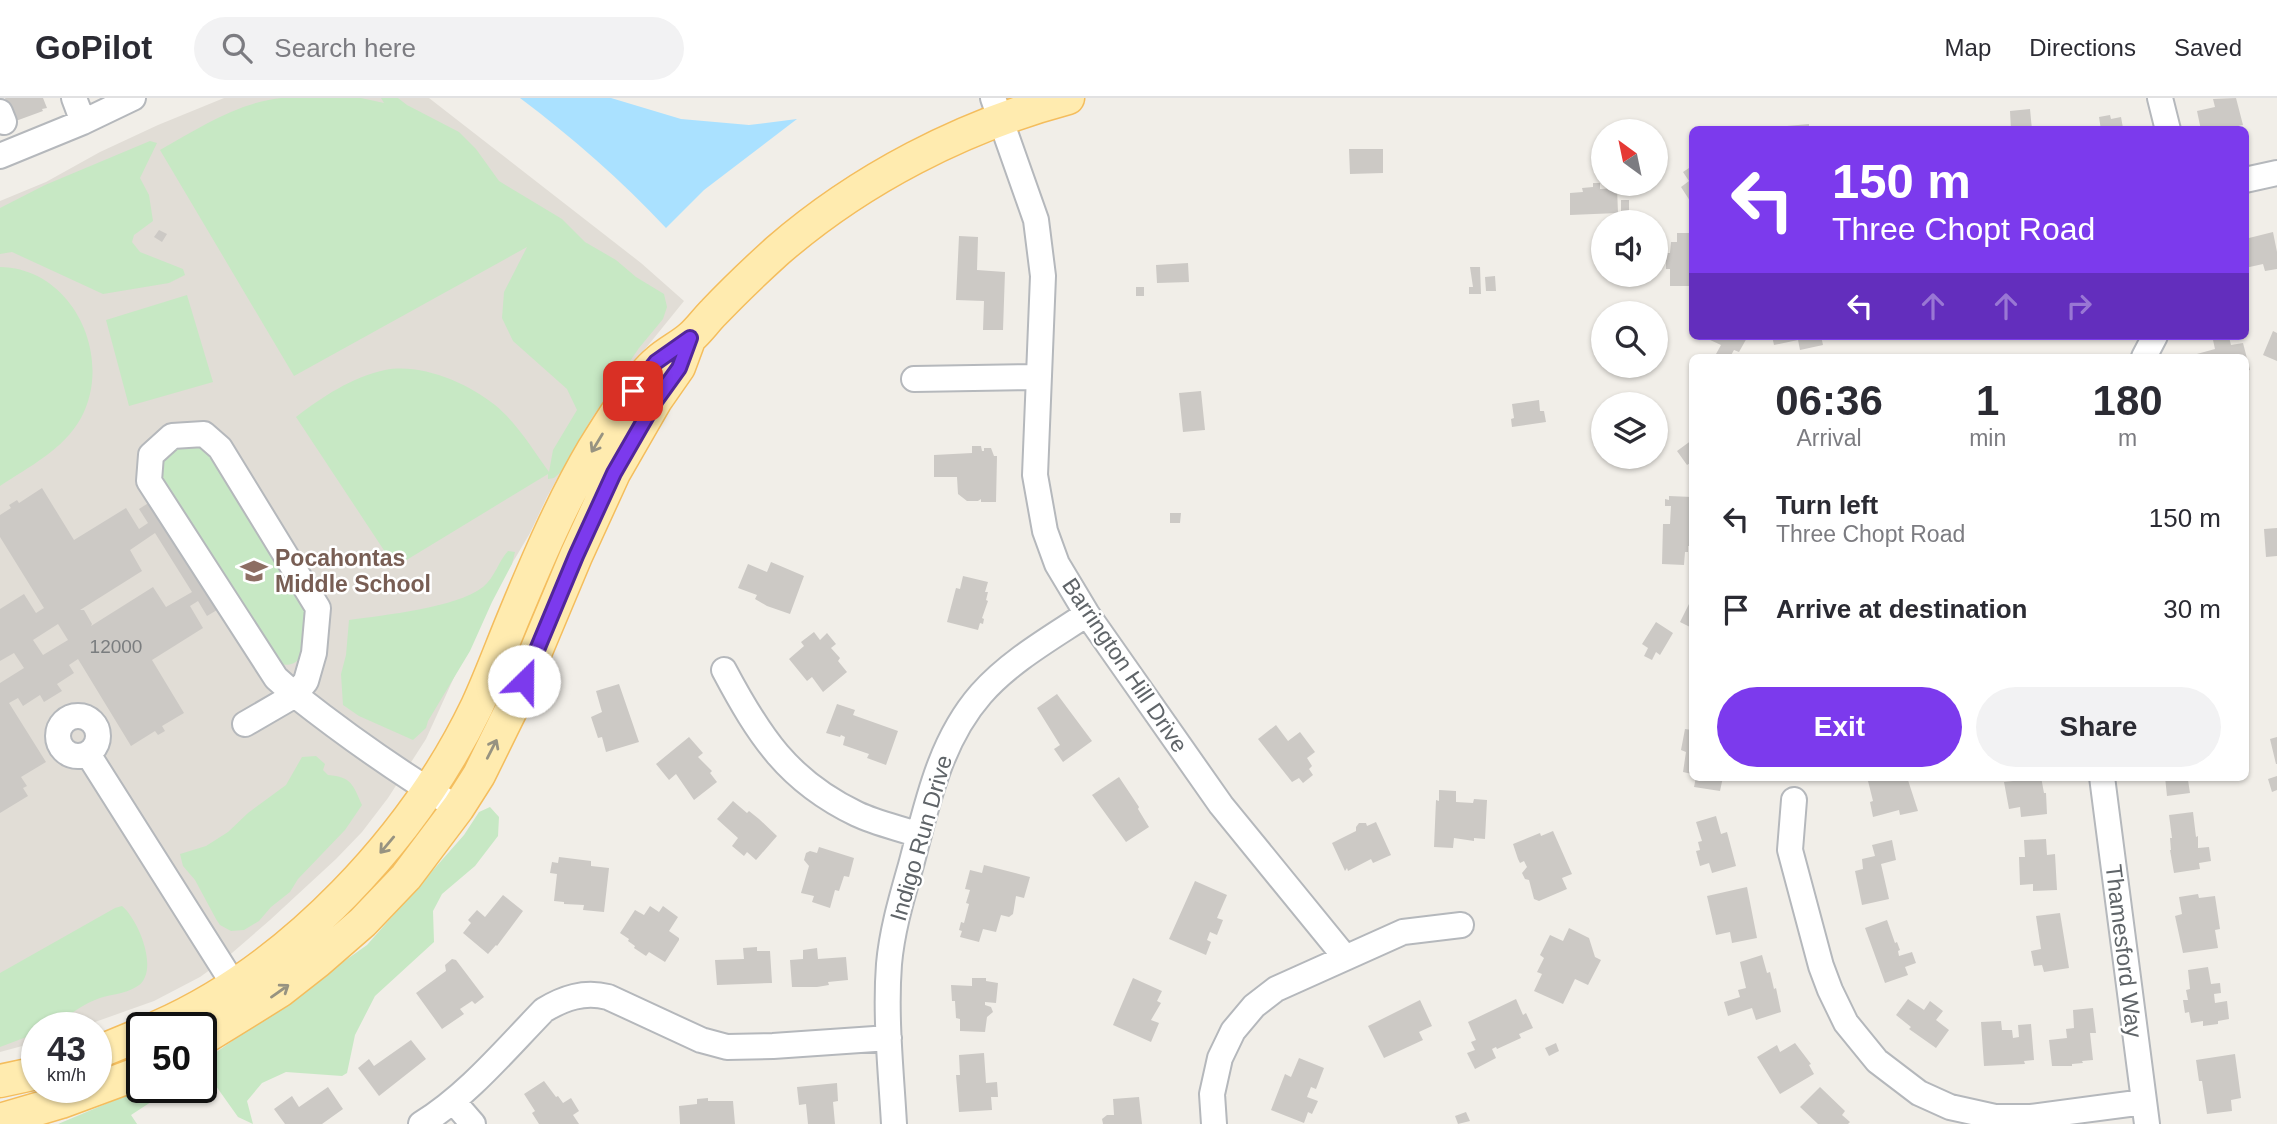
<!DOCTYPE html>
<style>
:root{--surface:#fff;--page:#f2f2f3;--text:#2b2b33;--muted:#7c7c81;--line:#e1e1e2;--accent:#7c3aed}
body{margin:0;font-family:Helvetica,sans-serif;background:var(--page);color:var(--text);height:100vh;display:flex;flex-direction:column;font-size:26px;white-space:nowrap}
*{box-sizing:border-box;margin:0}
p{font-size:23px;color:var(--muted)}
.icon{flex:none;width:38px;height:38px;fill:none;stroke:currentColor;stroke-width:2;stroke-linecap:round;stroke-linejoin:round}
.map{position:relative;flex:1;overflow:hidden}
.drawer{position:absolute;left:1689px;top:256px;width:560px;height:427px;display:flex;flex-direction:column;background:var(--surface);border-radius:10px;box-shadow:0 2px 5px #0004}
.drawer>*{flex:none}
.top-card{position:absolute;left:1689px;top:28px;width:560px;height:214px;border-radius:10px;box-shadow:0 2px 5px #0004;background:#7c3aed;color:#fff;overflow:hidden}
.needle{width:46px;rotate:327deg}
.controls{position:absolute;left:1591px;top:21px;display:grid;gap:14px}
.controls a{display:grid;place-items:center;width:77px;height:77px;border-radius:50%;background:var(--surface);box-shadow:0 2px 5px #0004;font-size:35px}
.speed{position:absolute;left:21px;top:914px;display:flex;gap:14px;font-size:35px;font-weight:700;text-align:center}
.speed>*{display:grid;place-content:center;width:91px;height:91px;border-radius:50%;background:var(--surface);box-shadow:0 2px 5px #0004;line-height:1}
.speed small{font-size:18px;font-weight:400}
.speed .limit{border:4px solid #111;border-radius:10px;background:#fff;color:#111}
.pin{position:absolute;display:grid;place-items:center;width:60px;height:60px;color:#fff;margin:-30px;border-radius:14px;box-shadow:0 4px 10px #0006}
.me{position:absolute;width:77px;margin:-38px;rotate:23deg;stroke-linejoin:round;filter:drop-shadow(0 0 5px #0008)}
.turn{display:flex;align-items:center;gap:24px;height:147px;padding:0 28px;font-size:32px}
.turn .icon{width:91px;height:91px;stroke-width:2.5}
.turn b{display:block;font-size:49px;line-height:60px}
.lanes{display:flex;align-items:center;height:66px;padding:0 28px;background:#0003;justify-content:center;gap:35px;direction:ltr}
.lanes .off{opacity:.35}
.eta{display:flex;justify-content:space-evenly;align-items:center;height:119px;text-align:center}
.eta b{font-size:42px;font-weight:600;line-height:49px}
.primary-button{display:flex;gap:14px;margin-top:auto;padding:14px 28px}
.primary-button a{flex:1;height:80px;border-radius:42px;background:var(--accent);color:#fff;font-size:28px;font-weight:600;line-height:80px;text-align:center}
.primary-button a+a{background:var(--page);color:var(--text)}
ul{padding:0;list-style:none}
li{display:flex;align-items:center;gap:21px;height:91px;padding:0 28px}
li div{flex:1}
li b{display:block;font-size:26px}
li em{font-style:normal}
header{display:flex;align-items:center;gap:42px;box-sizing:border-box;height:98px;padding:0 35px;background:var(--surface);border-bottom:2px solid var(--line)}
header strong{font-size:33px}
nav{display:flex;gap:38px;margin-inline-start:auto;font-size:24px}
.search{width:490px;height:63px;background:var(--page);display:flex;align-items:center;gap:18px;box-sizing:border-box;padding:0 24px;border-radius:38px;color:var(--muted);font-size:26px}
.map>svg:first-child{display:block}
.education{fill:#e1ddd6}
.green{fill:#c7e8c4}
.water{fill:#aae1ff}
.building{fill:#ccc9c5;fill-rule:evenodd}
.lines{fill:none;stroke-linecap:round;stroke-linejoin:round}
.minor-casing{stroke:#b5b8bc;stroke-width:28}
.major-casing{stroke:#f4bd5d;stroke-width:35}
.minor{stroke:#fff;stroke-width:24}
.major{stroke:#ffebaf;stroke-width:32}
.oneway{stroke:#979381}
.route-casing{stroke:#51269a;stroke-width:18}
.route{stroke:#7c3aed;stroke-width:12}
.labels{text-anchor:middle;stroke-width:5;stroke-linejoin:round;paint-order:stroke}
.number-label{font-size:19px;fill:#7a7d7f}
.education-label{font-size:23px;font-weight:bold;fill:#785e54;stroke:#fff;text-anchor:start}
.street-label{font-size:23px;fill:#5f6468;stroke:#fff}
</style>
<header>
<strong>GoPilot</strong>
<div class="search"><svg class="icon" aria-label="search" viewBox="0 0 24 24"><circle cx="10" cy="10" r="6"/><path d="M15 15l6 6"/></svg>Search here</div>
<nav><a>Map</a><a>Directions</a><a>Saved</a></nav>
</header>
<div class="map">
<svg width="2277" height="1026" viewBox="0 0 2277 1026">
<rect width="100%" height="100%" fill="#f1eee8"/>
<path class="education" d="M224 0H429L641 165 684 203 620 282 579 341 547 399 530 435 485 511 426 641 388 700 362 734 336 761 270 822 225 861 200 879 154 903 81 929H37V944L0 954V103L46 84 100 54 158 27Z"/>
<path class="green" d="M281 0H361L384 5 381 0H398L407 7 459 34 476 51 499 83 562 121 585 144 616 162 636 179 664 196 667 209 663 221 639 250 591 321 563 372 554 380 548 381V376L395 469 296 319C322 299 352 279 385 272 422 265 467 285 495 307 517 325 533 352 549 374L553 352 577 312 567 291 513 243 502 220 504 194 527 149 294 278 160 52C199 30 236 5 281 0Z
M150 43 157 45 140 80 149 97 153 123 134 137 132 144 140 154 183 171 185 177 169 185 103 196 12 154 0 156V110L45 87Z
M0 169C73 170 114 259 81 320 63 352 30 368 0 388Z
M187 197 213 284 129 308 106 222Z
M195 346 209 357 307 512C310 524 307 552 299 561 293 568 286 567 278 566L156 372 168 350Z
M508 453 515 454 512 466 492 504 470 553 428 623 426 630 413 642 359 618 343 607 341 576 346 557 349 522C384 517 456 510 483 489 495 479 498 464 508 453Z
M316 658 325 666 323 672 328 677C352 679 353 687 362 707L345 732 298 781 290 794 271 809 259 823 244 832 231 833 220 827 216 821 195 782 183 768 180 756 206 748 228 734 248 715 286 687 302 659Z
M490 709 499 719 498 738 475 768 442 796 433 813 434 844 375 898 355 937 347 975 342 978 286 974 262 985 247 1003 253 1026 238 1019 206 974 201 972V965L367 847 464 737 479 714Z
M122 808C139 822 161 876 136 889 124 897 108 896 95 902 74 910 60 929 37 929V935L0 949V875L115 810Z
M146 989H174L131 1017 137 1026H58Z"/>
<path class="water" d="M520 0H611L681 21 749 27 797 21 704 92 666 130C621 82 573 40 520 0Z"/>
<path class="building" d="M5 0H43L47 10 42 11 43 13 13 24Z
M2236 0 2243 27 2233 29 2232 32H2201L2197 13 2215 9 2213 1Z
M2030 11 2032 32H2011L2010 13Z
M2110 17 2111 21 2121 19 2123 30 2132 28 2133 32H2101L2099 19Z
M1809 26V32H1787V28Z
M1349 51H1383V75L1350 76Z
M1656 53 1665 67 1656 74Z
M1692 68V106L1681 89 1689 83 1683 74Z
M1593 85H1600V91L1617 90 1618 115 1570 117V95L1583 94 1582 90 1593 89Z
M1621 102H1629V113H1621Z
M159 132 167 136 162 144 154 139Z
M2273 134 2277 154V171L2265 173 2263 166 2245 170V141Z
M1677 135H1692V188H1670V171H1666V155H1670L1671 144H1677Z
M959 138 978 139 977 172 1005 174 1003 232H983L984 203 956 202Z
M1188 165 1189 184 1157 185 1156 167Z
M1470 169H1480L1481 196H1469V189H1473Z
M1495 178 1496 193H1486L1485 179Z
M1136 189H1144V198H1136Z
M2273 233 2277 235V263L2263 257Z
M1710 238H1748L1739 254 1734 252 1730 259H1721L1716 256 1721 247 1708 241Z
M1772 238H1821L1823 247 1800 252 1798 242 1774 247Z
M2229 239 2231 247 2243 245 2250 272 2245 273V259H2186L2215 251 2213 242Z
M1201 293 1205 332 1183 334 1179 295Z
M1539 302 1540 313H1544L1546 324 1512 329 1511 321 1514 320 1512 306Z
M1692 342V364L1687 367 1677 353Z
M972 348H981L982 353H984V350H991L994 358H997L996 404H981V401L978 403H967L958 396 957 379H934V357L972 355Z
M42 390 74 442 126 410 139 431 148 425 139 411 150 404 217 512 207 518 198 503 190 508 203 530 152 562 184 615 162 628 165 633 158 637 155 633 131 648 78 561 69 567 74 575 57 586 62 593 44 604 40 597 23 608 18 600 9 605 46 664 21 679 27 688 23 690 28 698 0 715V585L24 570 14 555 0 563V511L24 496 36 515 44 510 0 439V417L11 410 9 407 17 402 19 405ZM155 435 192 494 166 509 153 489 91 528 92 526 84 512H80L142 473 130 452ZM58 526 68 542 43 557 33 542Z
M1669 398 1692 399V448H1688V454H1685L1684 467 1662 466 1663 426H1670L1671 408H1665V401L1669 402Z
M2245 411H2249L2247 440H2245Z
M1170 415H1181L1180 425H1170Z
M2277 430V458L2266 459 2264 431Z
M771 464 804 478 790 516 767 508 755 501 757 497 738 490 748 466 767 474Z
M963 478 988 484 985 494H988L986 502 988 503 982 520 984 521 983 526 980 525 978 532 947 524 956 490 960 491Z
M1690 504 1692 505V530L1680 524Z
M1656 524 1673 535 1660 557 1656 554 1652 562 1644 558 1648 550 1642 546Z
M814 534 820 542 827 535 836 546 831 550 840 560 838 563 847 574 823 594 812 579 807 583 789 561 804 548 801 544Z
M619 586 639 644 606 654 602 639 598 640 591 619 602 614 596 593Z
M1057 596 1092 643 1063 664 1054 651 1060 647 1037 610Z
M837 606 855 612 853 617 898 633 886 667 867 660 869 656 843 647 845 639 841 637 840 639 826 635Z
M1276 627 1288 643 1300 634 1315 654 1307 660 1312 668 1309 671 1313 677 1303 685 1299 680 1292 684 1258 641Z
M1685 631 1692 632V676L1683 674 1686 654 1681 652Z
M689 639 703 655 698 659 712 673 710 675 717 684 694 702 676 676 669 682 656 666Z
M2277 639V666H2276L2270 641Z
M2277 678V692L2272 694 2268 681Z
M1119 679 1139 709 1138 711 1149 729 1126 744 1092 697Z
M1696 679H1723L1720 693 1694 689Z
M1867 679H1907L1918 713 1900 717 1899 712 1873 719 1870 704 1873 703Z
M2012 679H2041L2044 695H2046L2047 716 2021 719 2020 709 2009 711 2004 684 2013 683Z
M2165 679H2197V681L2188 682 2190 695 2167 698Z
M1439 692 1456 693V704L1473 705 1474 701 1487 702 1485 741 1474 740V743L1454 740 1453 750 1434 749 1436 702 1439 703Z
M733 703 747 715 749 713 759 721 777 738 756 762 747 754 744 758 732 748 738 740 717 721Z
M2193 714 2196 739 2198 738V750L2209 749 2211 763 2199 765 2200 771 2174 775 2170 752H2171L2170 740H2172L2169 717Z
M1716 718 1721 736 1727 734 1736 768 1712 775 1709 765 1700 768 1696 753 1700 752 1698 744 1702 743 1696 724Z
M1376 724 1391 757 1373 765 1371 761 1348 773 1347 770 1345 773 1332 745 1356 733V729L1359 725H1366L1367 728Z
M1553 733 1572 776 1562 780 1567 791 1539 803 1534 801 1529 782 1525 781 1522 775 1527 769 1524 763 1520 765 1518 761 1513 746 1540 735 1541 738Z
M2046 741 2047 757 2055 756 2057 792 2033 793V786L2020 787 2019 759H2025L2024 742Z
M1892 742 1896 762 1881 766 1889 801 1862 807 1855 773 1863 771 1862 761 1875 758 1872 747Z
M819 749 854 760 849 779 844 778 839 793 835 792 830 810 812 804 814 798 801 795 809 768 804 762 806 755 810 753 817 755Z
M559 759 591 763V768L609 770 604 814 583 812 584 807 564 806V804L554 803 557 776 550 775 552 764 558 765Z
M984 767 1030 779 1024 800 1016 798 1013 816 1009 819 1001 817 996 834 983 831 979 844 960 839 962 833 959 832 961 824 964 825 969 806 966 805 970 792 965 791 970 772 982 775Z
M1195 783 1227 797 1217 820 1223 822 1217 837 1210 834 1207 842 1211 844 1206 857 1169 841Z
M1747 789 1757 840 1732 845 1730 834 1716 837 1707 798Z
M2198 796 2199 800 2215 798 2220 831 2215 832 2218 850 2183 855 2175 818 2182 816 2179 799Z
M503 797 523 813 497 848 496 847 488 856 463 835 471 825 468 822 477 812 485 819Z
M650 808 659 814 663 808 678 819 669 833 679 840V842L665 864 649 854 646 858 634 850 635 848 628 843 629 841 620 835 635 812 644 817Z
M2060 815 2069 870 2044 874 2042 867 2034 868 2031 853 2041 851 2036 818Z
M1887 822 1895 845 1897 844 1900 852 1898 853 1899 858 1912 854 1916 865 1905 869 1908 877 1885 885 1865 830Z
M1569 830 1589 840 1595 859 1601 862 1588 887 1575 881 1563 906 1534 893 1542 876 1537 874 1544 860 1540 857 1550 837 1563 843Z
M757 849V853H770L772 885 717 887 715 862 744 861 743 850Z
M817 850 818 861 846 859 848 882 828 884 829 887 817 889H792L790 862 803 861V852Z
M1762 857 1767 875 1770 874 1774 891 1776 890 1781 914 1756 922 1752 910 1728 918 1724 904 1740 899 1738 892 1746 890 1740 864Z
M452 861 456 862 484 899 475 906 472 903 460 911 464 916 442 931 416 895 446 873 445 867Z
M2208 869 2211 886 2220 885 2221 895 2214 896 2215 905 2227 903 2229 921 2218 923V926L2203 928V923L2191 925 2189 914 2185 915 2183 902H2188L2186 892 2190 891 2188 872Z
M972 880H986V883L998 885 996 905 985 904V907L991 909 993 914 987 919 985 934 960 933V921L956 920 955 903H952L951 887 972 888Z
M1133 880 1162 893 1157 903 1161 905 1151 922 1159 925 1151 944 1113 927Z
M1516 901 1523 917 1526 915 1533 930 1519 936 1521 940 1497 951 1496 949 1492 951 1496 960 1475 971 1467 955 1475 952 1471 944 1476 942 1468 924Z
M1908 901 1924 912 1930 903 1943 913 1936 922 1949 932 1936 950 1909 931 1911 929 1896 917Z
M1420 902 1432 928 1419 934 1423 942 1384 960 1368 928Z
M2093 910 2096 935H2090L2093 962 2082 963 2083 965 2072 966V968H2052L2049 942 2067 940 2066 931 2074 930 2073 912Z
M2001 923 2002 932H2012L2013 940 2019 939 2018 927 2031 926 2034 962 2024 963 2025 966 1984 968 1981 924Z
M411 942 426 961 379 998 358 970 369 961 374 968Z
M1556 945 1559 953 1549 958 1545 950Z
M1795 945 1811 966 1809 967 1814 976 1780 996 1757 959 1777 947 1780 954Z
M984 955 986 985 997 984 998 999H991L992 1012 959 1014 956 977H960L959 957Z
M2235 956 2241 1000 2231 1002 2232 1013 2207 1016 2202 983H2199L2196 962Z
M1299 960 1324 970 1316 991 1311 989 1307 999 1318 1003 1312 1016 1308 1014 1304 1025 1271 1012 1285 976 1291 979Z
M544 983 556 999 558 998 563 1005 571 1000 579 1013 573 1017 579 1026H539L532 1015 535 1013 524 996Z
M837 985 838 1003 833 1004 835 1026H808L806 1006 799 1007 797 989Z
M328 989 343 1011 322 1026H285L274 1011 292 998 299 1009Z
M1820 989 1845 1013 1842 1017 1850 1024 1848 1026H1818L1800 1009Z
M1139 999 1142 1026H1103L1102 1021 1107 1017H1114L1113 1001Z
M708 1000V1003H733L735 1026H680L679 1008 697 1006V1001Z
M1466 1014 1470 1023 1458 1026 1455 1018Z"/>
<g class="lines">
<defs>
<path id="minor" d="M74 0 83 24
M993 0 1036 122 1043 178 1035 377 1045 433 1057 466 1087 516 1221 707 1345 859
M2160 0 2168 32
M0 14 4 24
M0 58 83 24 133 0
M2245 82 2277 75
M2144 259 2155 238
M914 281 1039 279
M204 336 220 350 318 510 314 555 306 583 295 597 276 580 149 383 151 357 172 338Z
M724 572C759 638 788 683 857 716 876 725 899 730 919 737
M58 638a20 20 0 1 1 40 0a20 20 0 1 1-40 0Z
M245 626 295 597C347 638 401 676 458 710
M88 656 243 901
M2102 679 2147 1026
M1794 702 1790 752 1821 868 1830 892 1846 925 1877 963 1919 995 1950 1009 1995 1019H2031L2144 1004
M453 1003 473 1026
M421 1026C468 997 505 952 544 912 564 900 584 893 608 899L701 942 727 949 773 948 889 940
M894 1026C891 973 885 919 889 866 892 832 902 799 911 767 927 707 939 644 981 596 1010 563 1051 540 1087 516
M1214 1026 1212 996 1220 960 1233 933 1254 908 1276 891 1403 834 1461 827"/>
<path id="major" d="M158 929C292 870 414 739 477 608 490 580 501 550 513 521 537 463 562 404 594 350 609 326 637 280 658 263 668 254 681 248 691 239 699 232 706 222 714 214 734 193 755 173 777 153 860 81 963 28 1068 0
M201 942 280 893 317 864 363 824 406 779 458 710 479 677 513 608 576 458 614 375 656 302 679 269 689 242
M96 955 142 936
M0 983 37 975
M0 1022 61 1004 142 974"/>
</defs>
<use href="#minor" class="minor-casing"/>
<use href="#major" class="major-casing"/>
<use href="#minor" class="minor"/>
<use href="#major" class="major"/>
</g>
<defs><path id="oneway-shaft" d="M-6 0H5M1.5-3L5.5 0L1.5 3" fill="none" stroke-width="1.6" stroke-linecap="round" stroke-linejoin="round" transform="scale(1.75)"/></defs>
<g class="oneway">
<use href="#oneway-shaft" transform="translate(597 345) rotate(121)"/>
<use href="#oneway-shaft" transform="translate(492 651) rotate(-63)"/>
<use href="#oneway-shaft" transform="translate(387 747) rotate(130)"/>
<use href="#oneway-shaft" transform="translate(280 893) rotate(-35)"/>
</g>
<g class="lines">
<defs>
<path id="route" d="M524 583 576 458 614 375 656 302 679 270 690 240 656 264 633 293"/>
</defs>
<use href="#route" class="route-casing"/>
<use href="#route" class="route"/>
</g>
<defs>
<symbol id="school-bare" viewBox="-9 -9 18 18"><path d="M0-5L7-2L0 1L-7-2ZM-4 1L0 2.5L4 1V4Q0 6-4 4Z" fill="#8d6e63" stroke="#fff" stroke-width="2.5" paint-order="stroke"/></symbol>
</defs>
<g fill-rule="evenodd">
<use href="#school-bare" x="235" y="454" width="38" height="38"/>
</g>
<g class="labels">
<g class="number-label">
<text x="116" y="555">12000</text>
</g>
<g class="education-label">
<text x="275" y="468">Pocahontas<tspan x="275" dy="26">Middle School</tspan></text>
</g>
<g class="street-label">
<text transform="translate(1125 567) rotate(56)" y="8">Barrington Hill Drive</text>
<text transform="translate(921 740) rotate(-74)" y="8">Indigo Run Drive</text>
<text transform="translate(2124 853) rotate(83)" y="8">Thamesford Way</text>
</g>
</g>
</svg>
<div class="controls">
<a><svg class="needle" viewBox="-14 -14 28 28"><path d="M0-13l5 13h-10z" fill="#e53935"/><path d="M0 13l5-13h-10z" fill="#7c7c81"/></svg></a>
<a><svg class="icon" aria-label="sound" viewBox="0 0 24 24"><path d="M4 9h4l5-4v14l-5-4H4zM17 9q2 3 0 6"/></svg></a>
<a><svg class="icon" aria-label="search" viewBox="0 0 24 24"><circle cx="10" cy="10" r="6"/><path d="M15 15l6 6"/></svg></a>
<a><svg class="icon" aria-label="layers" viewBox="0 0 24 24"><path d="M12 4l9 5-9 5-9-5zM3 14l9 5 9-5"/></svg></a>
</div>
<div class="speed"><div>43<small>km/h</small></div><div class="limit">50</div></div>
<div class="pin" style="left:633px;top:293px;background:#d93025"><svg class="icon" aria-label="arrive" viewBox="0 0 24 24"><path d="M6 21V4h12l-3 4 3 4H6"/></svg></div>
<svg class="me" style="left:524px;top:583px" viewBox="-20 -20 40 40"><circle r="19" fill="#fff"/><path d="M0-13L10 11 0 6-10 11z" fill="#7c3aed"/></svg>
<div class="top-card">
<div class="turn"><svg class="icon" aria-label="left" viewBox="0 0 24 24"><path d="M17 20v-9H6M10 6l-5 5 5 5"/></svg><div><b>150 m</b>Three Chopt Road</div></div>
<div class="lanes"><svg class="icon" aria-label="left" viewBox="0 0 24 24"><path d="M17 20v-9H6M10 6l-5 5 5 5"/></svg><svg class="icon off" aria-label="ahead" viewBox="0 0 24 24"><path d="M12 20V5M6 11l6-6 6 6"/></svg><svg class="icon off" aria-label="ahead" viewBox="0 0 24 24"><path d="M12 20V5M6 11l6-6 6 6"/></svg><svg class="icon off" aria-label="right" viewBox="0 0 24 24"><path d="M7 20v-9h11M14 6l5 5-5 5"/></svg></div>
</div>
<section class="drawer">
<div class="eta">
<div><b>06:36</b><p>Arrival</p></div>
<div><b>1</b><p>min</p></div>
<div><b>180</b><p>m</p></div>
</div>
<ul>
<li><svg class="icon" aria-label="left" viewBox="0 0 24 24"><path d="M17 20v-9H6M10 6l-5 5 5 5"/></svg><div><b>Turn left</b><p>Three Chopt Road</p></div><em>150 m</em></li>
<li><svg class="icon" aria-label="arrive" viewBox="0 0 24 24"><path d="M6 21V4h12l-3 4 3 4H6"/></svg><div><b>Arrive at destination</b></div><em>30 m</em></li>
</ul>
<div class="primary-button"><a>Exit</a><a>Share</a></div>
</section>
</div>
